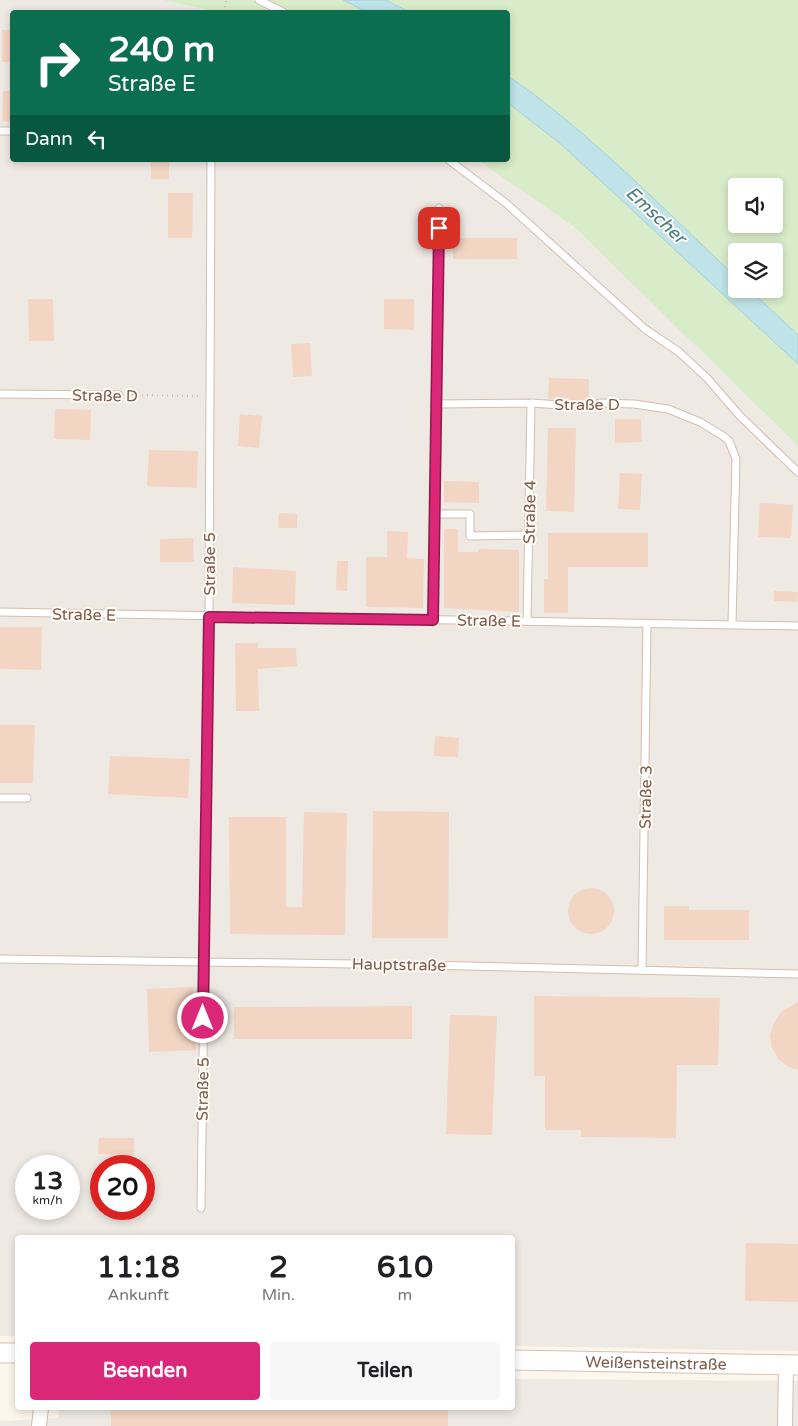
<!DOCTYPE html>
<html lang="de">
<meta charset="utf-8">
<style>
:root{--surface:#fff;--page:#f6f6f6;--text:#202124;--muted:#757577;--accent:#db2777}
body{margin:0;font-family:"Varela Round",sans-serif;background:var(--page);color:var(--text);height:100vh;display:flex;flex-direction:column;font-size:19px;white-space:nowrap}
*{box-sizing:border-box;margin:0}
p{font-size:16px;color:var(--muted)}
.icon{flex:none;width:28px;height:28px;fill:none;stroke:currentColor;stroke-width:2;stroke-linecap:round;stroke-linejoin:round}
.map{position:relative;flex:1;overflow:hidden}
.drawer{position:absolute;left:15px;top:1235px;width:500px;height:175px;display:flex;flex-direction:column;background:var(--surface);border-radius:5px;box-shadow:0 2px 8px #0003}
.drawer>*{flex:none}
.top-card{position:absolute;left:10px;top:10px;width:500px;height:152px;border-radius:5px;box-shadow:0 2px 8px #0003;background:#0b6e4f;color:#fff;overflow:hidden}
.buttons{position:absolute;left:728px;top:178px;display:grid;gap:10px}
.buttons a{display:grid;place-items:center;width:55px;height:55px;border-radius:5px;background:var(--surface);box-shadow:0 2px 8px #0003;font-size:25px}
.speed{position:absolute;left:15px;top:1155px;display:flex;gap:10px;font-size:25px;font-weight:700;text-align:center}
.speed>*{display:grid;place-content:center;width:65px;height:65px;border-radius:50%;background:var(--surface);box-shadow:0 2px 8px #0003;line-height:1}
.speed small{font-size:12px;font-weight:400}
.speed .limit{border:8px solid #d22;background:#fff;color:#111}
.pin{position:absolute;display:grid;place-items:center;width:42px;height:42px;color:#fff;margin:-21px;border-radius:10px;box-shadow:0 2px 8px #0006}
.me{position:absolute;width:55px;margin:-28px;rotate:0deg;stroke-linejoin:round;filter:drop-shadow(0 0 4px #0008)}
.turn{display:flex;align-items:center;gap:18px;height:105px;padding:0 15px;font-size:22px}
.turn .icon{width:65px;height:65px;stroke-width:2.5}
.turn b{display:block;font-size:35px;line-height:42px}
.then{display:flex;align-items:center;height:48px;padding:0 15px;background:#0003;gap:10px;font-size:19px}
.eta{display:flex;justify-content:space-evenly;align-items:center;height:85px;text-align:center}
.eta b{font-size:30px;font-weight:800;line-height:35px}
.primary-button{display:flex;gap:10px;margin-top:auto;padding:10px 15px}
.primary-button a{flex:1;height:58px;border-radius:5px;background:var(--accent);color:#fff;font-size:20px;font-weight:800;line-height:58px;text-align:center}
.primary-button a+a{background:var(--page);color:var(--text)}
.map>svg:first-child{display:block}
.industrial{fill:#efe9e4;fill-rule:evenodd}
.green{fill:#d8ecc9;fill-rule:evenodd}
.water{fill:#bfe3e8;stroke:#a5d3da}
.building{fill:#f3d5c3}
.lines{fill:none;stroke-linecap:round;stroke-linejoin:round}
.lane-casing{stroke:#d1beb0;stroke-width:9}
.street-casing{stroke:#d1beb0;stroke-width:16}
.secondary-casing{stroke:#d6c0b0;stroke-width:21}
.path{stroke:#d9b8a5;stroke-width:2;stroke-dasharray:1 4;stroke-linecap:butt}
.lane{stroke:#fff;stroke-width:7}
.street{stroke:#fff;stroke-width:14}
.secondary{stroke:#fff;stroke-width:19}
.route-casing{stroke:#8e194d;stroke-width:12}
.route{stroke:#db2777;stroke-width:9}
.labels{text-anchor:middle;stroke-width:4;stroke-linejoin:round;paint-order:stroke}
.street-label{font-size:16px;fill:#7a5c4d;stroke:#fffaf3}
.water-label{font-size:18px;font-style:italic;fill:#437c86;stroke:#fffaf3}
</style>
<div class="map">
<svg width="798" height="1426" viewBox="0 0 798 1426">
<rect width="100%" height="100%" fill="#fdf6ec"/>
<path class="industrial" d="M0 0H162L217 12H12V160H477L573 226 798 446V1351L513 1346 512 1238H18L17 1336H0ZM26 1166H69V1209H26ZM101 1166H144V1209H101Z
M513 1379 798 1381V1426H0V1421L59 1418V1408H512Z"/>
<path class="green" d="M162 0H798V446L573 226 477 160H508V12H217ZM736 186H774V224H736ZM736 251H774V289H736Z"/>
<path class="water" d="M343 0H386L409 12H367Z
M508 76C589 131 664 210 736 277V289H749L798 335V364L562 145 508 103Z"/>
<path class="building" d="M2 30H12V62H2Z
M3 91H12V122L2 121Z
M151 160H169V179H151Z
M168 193H193L192 238H168Z
M453 238H517V259H453Z
M28 299H53L54 341H29Z
M384 299H414V330L384 329Z
M310 343 312 376 293 377 291 344Z
M549 378 589 379V401L548 399Z
M55 409 91 410 90 440 54 439Z
M240 414 262 416 259 448 238 446Z
M615 419H641L642 442 615 443Z
M548 428H576L574 512 546 511Z
M149 450 198 451 197 488 147 486Z
M620 473 642 474 640 510 618 509Z
M444 481 479 482V503L444 502Z
M760 503 793 505 791 538 758 537Z
M279 513 297 514V528H278Z
M444 529H458V552H478V549L519 550V612L444 608Z
M387 531 408 532 407 558 424 559 423 608 366 607V557H387Z
M548 533H648V567H568V613H544V579H548Z
M193 538 194 562H160V539Z
M337 561H348L347 591 336 590Z
M233 567 296 571 295 605 232 603Z
M774 591 798 592 797 602 774 601Z
M0 627H42L41 670 0 669Z
M235 643H258V648H296L297 666 258 669 259 711H236Z
M0 725H35L33 783H0Z
M435 736 459 738 458 757 434 756Z
M110 756 190 759 188 798 108 794Z
M373 811 449 812 448 938H372Z
M304 812 347 813 345 935 230 934 229 817H286V907H302Z
M568 911a23 23 0 1 1 46 0a23 23 0 1 1-46 0Z
M664 906H689V910H749V940H664Z
M193 987 196 1050 149 1052 147 989Z
M534 996 720 998 718 1065H677L676 1138 581 1137V1130H545V1076H534Z
M798 1002V1070L789 1067 779 1060 772 1048 770 1035 774 1023 781 1012Z
M412 1006V1039H234V1007Z
M450 1015 497 1016 492 1135 446 1134Z
M99 1138H134V1155L98 1154Z
M746 1243 798 1244V1302L745 1301Z
M111 1408H448V1426H111Z"/>
<g class="lines">
<defs>
<path id="lane" d="M259 0 283 12
M0 131H12
M449 160 507 204 645 329 679 352 707 378 740 416 798 472
M0 394 119 395
M436 404 531 403 590 407 600 403 634 404 668 409 700 422 723 436 729 441 736 459 732 624
M435 514H470V536L528 535
M0 612 798 626
M433 620 439 208
M527 621 531 403
M0 798H27
M0 959 422 965 798 974
M642 970 647 623
M201 1208 209 617 211 160"/>
<path id="street" d="M39 1426 41 1408
M785 1426 786 1365"/>
<g id="secondary">
<path d="M0 1353H18"/>
<path id="s1" d="M512 1360 798 1365"/>
</g>
</defs>
<use href="#lane" class="lane-casing"/>
<use href="#street" class="street-casing"/>
<use href="#secondary" class="secondary-casing"/>
<path class="path" d="M224 12 226 0
M127 395 202 396"/>
<use href="#lane" class="lane"/>
<use href="#street" class="street"/>
<use href="#secondary" class="secondary"/>
</g>
<g class="lines">
<defs>
<path id="route" d="M203 1018 209 617 433 620 439 228"/>
</defs>
<use href="#route" class="route-casing"/>
<use href="#route" class="route"/>
</g>
<g class="labels">
<g class="street-label">
<text transform="translate(105 395) rotate(1)" y="6">Straße D</text>
<text x="587" y="410">Straße D</text>
<text transform="translate(529 512) rotate(-89)" y="6">Straße 4</text>
<text transform="translate(209 564) rotate(-90)" y="6">Straße 5</text>
<text transform="translate(84 614) rotate(1)" y="6">Straße E</text>
<text transform="translate(489 620) rotate(1)" y="6">Straße E</text>
<text transform="translate(645 797) rotate(-89)" y="6">Straße 3</text>
<text transform="translate(399 964) rotate(1)" y="6">Hauptstraße</text>
<text transform="translate(202 1089) rotate(-89)" y="6">Straße 5</text>
<text dy="6" stroke="none"><textPath href="#s1" startOffset="144">Weißensteinstraße</textPath></text>
</g>
<g class="water-label">
<text transform="translate(656 215) rotate(43)" y="6">Emscher</text>
</g>
</g>
</svg>
<div class="buttons">
<a><svg class="icon" aria-label="sound" viewBox="0 0 24 24"><path d="M4 9h4l5-4v14l-5-4H4zM17 9q2 3 0 6"/></svg></a>
<a><svg class="icon" aria-label="layers" viewBox="0 0 24 24"><path d="M12 4l9 5-9 5-9-5zM3 14l9 5 9-5"/></svg></a>
</div>
<div class="speed"><div>13<small>km/h</small></div><div class="limit">20</div></div>
<div class="pin" style="left:439px;top:228px;background:#d93025"><svg class="icon" aria-label="arrive" viewBox="0 0 24 24"><path d="M6 21V4h12l-3 4 3 4H6"/></svg></div>
<svg class="me" style="left:203px;top:1018px" viewBox="-20 -20 40 40"><circle r="17" fill="#db2777" stroke="#fff" stroke-width="3"/><path d="M0-11L8 9 0 5-8 9z" fill="#fff"/></svg>
<div class="top-card">
<div class="turn"><svg class="icon" aria-label="right" viewBox="0 0 24 24"><path d="M7 20v-9h11M14 6l5 5-5 5"/></svg><div><b>240 m</b>Straße E</div></div>
<div class="then">Dann<svg class="icon" aria-label="left" viewBox="0 0 24 24"><path d="M17 20v-9H6M10 6l-5 5 5 5"/></svg></div>
</div>
<section class="drawer">
<div class="eta">
<div><b>11:18</b><p>Ankunft</p></div>
<div><b>2</b><p>Min.</p></div>
<div><b>610</b><p>m</p></div>
</div>
<div class="primary-button"><a>Beenden</a><a>Teilen</a></div>
</section>
</div>
